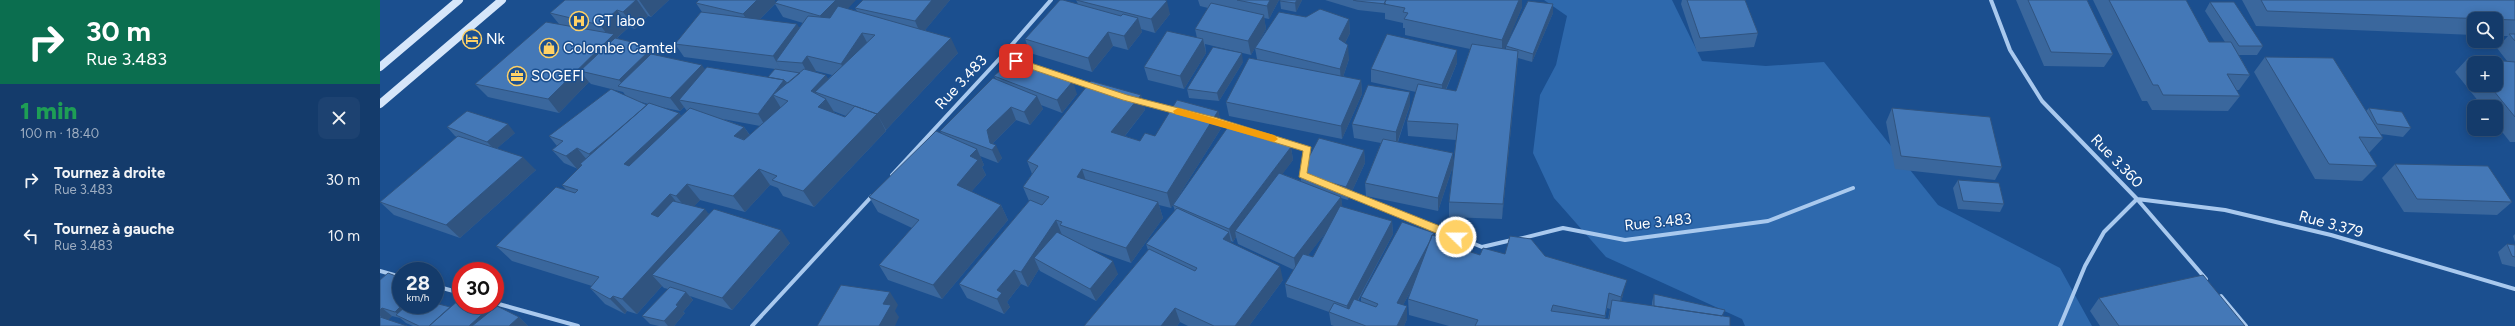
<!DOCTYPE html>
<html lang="fr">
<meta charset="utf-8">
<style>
:root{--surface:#143b6b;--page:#1d4271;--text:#f1f3f6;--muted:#9dadc1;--line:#33557e}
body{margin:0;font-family:Figtree,sans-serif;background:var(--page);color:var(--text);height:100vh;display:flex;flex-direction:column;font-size:15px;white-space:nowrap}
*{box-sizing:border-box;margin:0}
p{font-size:13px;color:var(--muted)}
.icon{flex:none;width:22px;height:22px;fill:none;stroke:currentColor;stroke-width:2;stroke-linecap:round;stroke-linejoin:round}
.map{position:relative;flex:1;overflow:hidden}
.details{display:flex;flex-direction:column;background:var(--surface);width:380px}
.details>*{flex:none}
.banner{background:#0b6e4f;color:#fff;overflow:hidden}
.fabs{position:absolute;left:2087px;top:12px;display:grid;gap:8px}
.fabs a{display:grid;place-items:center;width:36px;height:36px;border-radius:8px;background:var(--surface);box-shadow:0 2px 10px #0003,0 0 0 1px var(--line);font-size:20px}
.speed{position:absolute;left:12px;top:262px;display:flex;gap:8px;font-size:20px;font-weight:700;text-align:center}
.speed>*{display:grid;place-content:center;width:52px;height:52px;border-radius:50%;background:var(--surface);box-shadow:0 2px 10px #0003,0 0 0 1px var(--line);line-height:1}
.speed small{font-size:10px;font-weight:400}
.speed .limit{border:6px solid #d22;background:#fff;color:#111}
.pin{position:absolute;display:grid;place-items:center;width:34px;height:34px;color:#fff;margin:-17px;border-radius:8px;box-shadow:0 2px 6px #0006}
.me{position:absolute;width:44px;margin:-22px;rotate:292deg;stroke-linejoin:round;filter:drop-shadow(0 0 3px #0008)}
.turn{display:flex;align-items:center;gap:14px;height:84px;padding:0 20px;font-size:18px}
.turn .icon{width:52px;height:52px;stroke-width:2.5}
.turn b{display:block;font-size:28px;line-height:34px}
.round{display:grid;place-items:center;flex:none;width:42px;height:42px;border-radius:8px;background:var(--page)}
.summary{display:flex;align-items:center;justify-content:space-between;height:68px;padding:0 20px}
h1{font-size:24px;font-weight:800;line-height:30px;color:#1e9e55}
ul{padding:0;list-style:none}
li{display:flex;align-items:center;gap:12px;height:56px;padding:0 20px}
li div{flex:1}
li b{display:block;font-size:15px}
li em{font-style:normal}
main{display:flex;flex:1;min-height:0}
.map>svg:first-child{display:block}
.green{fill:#2e69ad}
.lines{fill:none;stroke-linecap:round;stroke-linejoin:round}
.street{stroke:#a9c9ee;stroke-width:4}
.secondary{stroke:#d6e6fa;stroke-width:8}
.wall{fill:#3a679d;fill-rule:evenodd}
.shaded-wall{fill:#305480}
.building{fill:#4478b7;stroke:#305480}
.route{fill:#ffd166;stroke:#a68842}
.slow{fill:#f59e0b}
.labels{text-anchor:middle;stroke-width:3;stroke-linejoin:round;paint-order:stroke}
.poi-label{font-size:15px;fill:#fff;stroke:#1b4f8f;text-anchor:start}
.street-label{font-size:15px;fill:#fff;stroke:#1b4f8f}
</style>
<main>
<section class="details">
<div class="banner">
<div class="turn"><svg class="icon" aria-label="right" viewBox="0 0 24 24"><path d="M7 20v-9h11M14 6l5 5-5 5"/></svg><div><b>30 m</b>Rue 3.483</div></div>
</div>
<div class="summary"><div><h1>1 min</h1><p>100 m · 18:40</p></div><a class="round"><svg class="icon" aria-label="close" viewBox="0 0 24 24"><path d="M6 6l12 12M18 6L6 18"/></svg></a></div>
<ul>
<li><svg class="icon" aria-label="right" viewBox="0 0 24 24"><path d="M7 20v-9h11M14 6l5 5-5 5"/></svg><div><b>Tournez à droite</b><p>Rue 3.483</p></div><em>30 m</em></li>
<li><svg class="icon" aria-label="left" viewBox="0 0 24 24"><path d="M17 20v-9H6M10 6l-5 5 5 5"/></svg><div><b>Tournez à gauche</b><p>Rue 3.483</p></div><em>10 m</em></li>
</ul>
</section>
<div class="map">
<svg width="2135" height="326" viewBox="0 0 2135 326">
<rect width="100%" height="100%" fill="#1b4f8f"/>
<path class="green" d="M1164 0H1292L1322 61 1386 66 1444 62 1558 205 1680 268 1712 326H1365L1362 319 1226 257 1174 198 1153 153 1160 95 1176 65 1187 16Z"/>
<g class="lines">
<path class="street" d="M1611 0 1630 50 1662 101 1757 199 1826 279
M622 56 671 0
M681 76 713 87
M759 101 795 111
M837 121 853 126
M869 131 928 149 923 172
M512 175 622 56 637 61
M967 193 1102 247 1132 240
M1139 239 1183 228 1245 240 1388 221 1473 188
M0 271 21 277
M55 286 81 293
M1841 296 1866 326
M115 303 198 326
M372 326 492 196
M1680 326 1705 266 1724 232 1757 199 1845 210 1951 235 2135 289"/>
<path class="secondary" d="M0 67 79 0
M0 104 122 0"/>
</g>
<path class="wall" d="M185 0H289L271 17 268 16 255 29 249 27 237 38 280 56 325 69 388 77 395 69 304 57 295 44 322 12 316 3 396 2 468 9 477 11 475 8 483 0H570L545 30 578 53 506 130V131L434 207 403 196 398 188 390 185 365 212 320 200 314 206 329 214 410 243 352 310 310 296 313 300 303 312 305 313 294 326H279L270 324 262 316 288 289 284 288 282 286 257 314 247 311 245 314 225 304 210 288 212 286 132 261 116 246 187 191 182 185 198 169 184 163 172 150 177 146 169 136 246 96 243 92 211 84 209 82 179 113 108 97 95 84 179 24 170 13ZM395 4 403 17 423 23 419 28 380 19ZM436 71 452 75 448 79 435 72ZM258 101 268 104 267 105ZM281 107 300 111 304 107 307 111 301 116 299 113ZM453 111 466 116 465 117 455 113ZM343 119 380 126 370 135 364 127Z
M696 0 790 14 775 33 761 29 762 32 748 50 733 46 712 72 650 53 645 39 698 4Z
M818 0H899L889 19 884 18 886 29 875 48 926 17 969 19 970 33 965 43 969 59 963 77 981 80 982 94 962 139 849 116 846 102 877 59 875 48 871 55 825 44 826 53 804 89 768 80 764 67 817 38 815 29 828 8 820 6Z
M900 0H922L916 12 901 9Z
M945 0H1142V7L1124 49H1126V46L1173 4V13L1152 62 1138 58 1122 219 1069 217V202L1076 140 1028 136 1027 121 1036 92 991 82V69L1077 50V63L1066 90 1076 91 1090 49 1025 35V28H1023V23L1005 19V13L978 10Z
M1302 0H1365L1378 33 1374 47 1317 52 1301 4Z
M1636 0H1707L1733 54 1724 67 1664 66Z
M1713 0H1806L1829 42H1845L1825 11 1830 2 1883 46 1877 55H1859L1870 75 1859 90H1856L1860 96 1848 111 1772 110 1767 101H1762Z
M1862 0H2135V142H2130L2116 124V107H2103L2075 72 2088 58 2127 61 2117 48 2128 36H2116V19H2094V35L1876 26ZM2094 63 2116 85H2094Z
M1885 57 1986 111 1989 108 2031 128 2023 137 2001 134 2003 138 1989 153 1997 166 1982 181 1935 179 1874 72Z
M863 62 839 101 809 98 807 89Z
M614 76 697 94 682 113 661 105 663 109 650 125 636 120 613 143 622 158 618 163 600 156 604 165 602 167 606 175 591 192 621 205 628 220 562 299 508 280 499 265 532 228 498 212 489 197 562 134 560 131 616 79Z
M1030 92V105L1018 142 1073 153V166L1058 211 986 196 985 183 1001 143 974 138 972 124Z
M761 95 765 110 745 136 760 141 775 136 838 111 842 127 791 208 779 205 783 218 751 263 708 248 738 274 716 301 660 271 659 269 648 287 641 284 627 302 630 307 624 314 587 298 579 284 649 201 643 187 652 174 647 161Z
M1512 108 1622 167 1615 180 1515 169 1506 122Z
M67 127 135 133 117 148 156 170 80 238 14 215 0 202 77 137 75 136Z
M911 147 913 160 902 174 921 181 920 174 984 150 985 163 968 200 961 198 962 207 1012 221 1013 234 978 301 981 302V297L1054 235 1072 240V246L1100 255 1125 254 1165 256 1243 295 1241 302 1272 306V302L1274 294 1343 316 1350 326H1069L1029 315 1028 299 1034 285 1023 305 1027 319 1024 326H954L951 325 949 312 907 297 905 284 914 270 858 244 856 237 853 242 851 241V243L903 280 869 326H808L800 322 797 326H704L768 250 766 244 795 211 793 205ZM946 232 933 257 928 255ZM1227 308 1230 309 1228 319H1225Z
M2015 164 2132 202 2117 215 2024 212 2002 178Z
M1578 180 1624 204 1620 212 1578 209 1573 188Z
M2135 234V242L2133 236Z
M2127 244 2135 245V267L2122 264 2118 252Z
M0 280 21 305 108 309 111 311 139 317 148 326H33L26 323 20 318 12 316 0 326Z
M1719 298 1865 326H1720L1710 311Z"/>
<path class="shaded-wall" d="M256 0H257L268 16 255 29 243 12Z
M259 0H289L271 17Z
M377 0H395L396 3 372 27 363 14Z
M456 0H476L448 30 440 16Z
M552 0H570L541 35 535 21Z
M890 0H899L889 19 887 6Z
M917 0H922L916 12 915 3Z
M1139 0H1142V7L1122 56V40Z
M787 1 790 14 775 33 771 19Z
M1173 4V13L1152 62 1153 54Z
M237 10 249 27 200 71 209 82 179 113 168 99 230 38 220 25Z
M884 15 886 29 871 55 868 41Z
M758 18 762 32 748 50 744 36Z
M969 19 970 33 960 53 959 39Z
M417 24 425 37 396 61 401 70 393 56Z
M728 32 733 46 712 72 708 58Z
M482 33 490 48 469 80 461 64Z
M571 38 578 53 506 130 497 114Z
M823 39 826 53 804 89 800 76Z
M968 45 969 59 961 83 960 69Z
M273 47 283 60 244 87 239 80Z
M1077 50V63L1062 98V85Z
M1138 51 1137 67 1122 219 1123 204Z
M862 53 863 62 839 101 837 93Z
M427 56 436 71 431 79 422 63Z
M322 65 331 79 299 100 304 107 300 111 290 98Z
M446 75 456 92H435L442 104 446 99 456 115 438 107 431 91Z
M404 80 413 93 393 95 401 108 386 127 378 114Z
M981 80 982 94 962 139 961 126Z
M693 81 697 94 682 113 677 100Z
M1030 92V105L1016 146V132Z
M761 95 765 110 736 147 731 132Z
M657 96 663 109 650 125 644 112Z
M269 106 221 167 209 154Z
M631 107 636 120 613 143 614 147 616 145 622 158 618 163 612 150 607 130Z
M838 111 842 127 791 208 787 193Z
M299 113 311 129 258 180 244 164Z
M497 114 506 131 434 207 423 191Z
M128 124 135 133 115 150 107 142Z
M364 127 375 143 354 136Z
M911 147 913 160 859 233 855 231 856 237 853 242 849 229Z
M197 148 208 161 202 165 200 164 202 167 198 170 186 156Z
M597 149 604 165 602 167 606 175 584 200 577 185 590 156Z
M984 150 985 163 968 200 966 187Z
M1073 153V166L1058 211V198Z
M143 157 156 170 80 238 66 225Z
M379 169 390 185 365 212 353 196Z
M702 169 707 184 697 177Z
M307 184 320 200 309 212 296 196Z
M290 194 303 210 284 230 271 214Z
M961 197 963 210 916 271 914 258Z
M778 202 783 218 751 263 746 248Z
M621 205 628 220 562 299 553 285Z
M325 209 337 225 272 275 282 286 257 314 242 299Z
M676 220 682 235 654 258 659 269 648 287 641 272Z
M1012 221 1013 234 968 318 967 306Z
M401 230 410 243 352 310 342 298Z
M849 232 852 247 843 239Z
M1054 233V246L1018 315 1017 303Z
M1072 240V255L1069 245Z
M733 261 738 274 716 301 710 289Z
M900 266 903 280 869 326H855Z
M634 270 641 284 627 302 630 307 624 314 617 299V290Z
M1247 280 1243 295 1238 312 1241 297Z
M306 292 313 300 303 312 305 313 294 326H288L284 321 296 305Z
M510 292 518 305 515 311 519 317 515 326H499L503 304Z
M233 296 247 311 245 314 230 299Z
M22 305H39L23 318 15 312Z
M1027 306V319L1024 326H1017Z
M2 308 12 316 7 321 0 316V310Z
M795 308 800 322 797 326H781Z
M108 309 122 321 117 326H89Z
M139 317 148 326H129Z"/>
<path class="building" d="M185 0H256L243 12 237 10 220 25 170 13Z
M319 0H377L363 14 316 3Z
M398 0H456L440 16 395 3Z
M483 0H552L535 21 475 8Z
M680 0H683L741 16 743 14 758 18 744 36 728 32 708 58 645 39Z
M696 0H785L787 1 771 19Z
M857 0H890L887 6Z
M900 0H917L915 3 900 1Z
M973 0H1006L1004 4H1006L977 1Z
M1006 0H1139L1122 40 1024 19 1028 13 1023 12 1025 8 1004 4Z
M1307 0H1365L1378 33 1320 38Z
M1648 0H1707L1733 54 1671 52Z
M1729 0H1806L1829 42H1851L1870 75 1847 74 1860 96 1783 95 1778 85H1773Z
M1881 0H2135V20L1887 11Z
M1148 1 1173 4 1153 54 1126 46Z
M1830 2H1854L1883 46H1859Z
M831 3 884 15 868 41 815 29Z
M458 6 571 38 497 114 435 92 495 35 482 33 461 64 427 56 422 63 396 61 428 16 450 18Z
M940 9 969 19 959 39 968 45 960 69 875 48 899 12 926 17Z
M321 12 417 24 393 56 295 44Z
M166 22 234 34 168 99 95 84Z
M787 31 823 39 800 76 764 67Z
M1007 34 1077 50 1062 85 991 69Z
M2129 34H2135V41Z
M235 38 273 47 239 80 200 71Z
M1092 44 1138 51 1123 204 1069 202 1078 124 1027 121 1038 84 1076 91Z
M833 47 862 53 837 93 807 89Z
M271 54 322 65 290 98 238 86Z
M1885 57 1953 58 2003 138 1979 137 1997 166 1949 164Z
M634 58 693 81 677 100 614 76Z
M869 58 981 80 961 126 846 102Z
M2088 58 2135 62V117L2109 85H2116V63H2094V66Z
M327 67 404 80 378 114 299 100Z
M395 69 420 73 408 83 406 82 404 80 388 77Z
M424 69 446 75 431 91 446 99 438 107 465 117 475 106 497 114 423 191 392 180 397 176 379 169 353 196 307 184 296 196 290 194 271 214 278 217 293 201 325 209 242 299 233 296 230 299 210 288 219 277 116 246 176 187 195 193 198 190 182 185 202 165 200 164 269 103 299 113 244 164 249 166 310 108 364 127 354 136 364 140 408 101 393 95Z
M613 78 657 96 644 112 631 107 607 130 610 143 616 145 612 150 560 131Z
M711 81 761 95 731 132 760 141 765 133 775 136 797 100 838 111 787 193 702 169 697 177 778 202 746 248 680 225 682 222 676 220 641 272 634 270 617 290 622 293 617 299 579 284 650 200 662 205 669 197 643 187 658 166 647 161Z
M988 85 1030 92 1016 132 972 124Z
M231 89 267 105 232 135 209 154 197 148 186 156 172 150 183 141 169 136Z
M1512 108 1610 117 1622 167 1521 156Z
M1989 108 2022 112 2031 128 1997 124Z
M87 111 128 124 107 142 67 127Z
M850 124 911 147 849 229 793 205Z
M556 131 597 149 590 156 598 160 577 185 621 205 553 285 499 265 539 220 489 197Z
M78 136 143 157 66 225 0 202Z
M939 138 984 150 966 187 920 174Z
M1003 139 1073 153 1058 198 985 183Z
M2015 164 2108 166 2132 202 2037 199Z
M899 173 961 197 914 258 855 231Z
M1578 180 1619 183 1624 204 1583 201Z
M960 206 1012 221 967 306 905 284 923 254 933 257Z
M797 208 849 232 843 239 900 266 855 326H834L795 308 781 326H704L769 249 815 271 817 268 766 244Z
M334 209 401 230 342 298 272 275Z
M1022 222 1054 233 1053 235H1052L1051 239 1017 303 1027 306 1017 326H986L949 312 954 303 969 309 974 299 996 307 998 304 981 297Z
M677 232 733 261 710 289 654 258Z
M1052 235 1072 240 1069 245 1100 255 1103 248 1125 254 1130 236 1151 239 1165 256 1247 280 1241 297 1229 293 1225 316 1173 305 1171 311 1229 319 1232 300 1350 317V326H1095L1098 320 1028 299Z
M2127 244 2135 245V257L2132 256Z
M8 273 21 278V305H22L15 312 2 308 0 310V280Z
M1823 275 1865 326H1739L1719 298Z
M461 285 510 292 503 304 511 305 499 326H437Z
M290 287 306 292 296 305 298 306 284 321 262 316Z
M1274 294 1345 310 1342 316 1274 306Z
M80 299H81V305H97L108 309 89 326H49Z
M55 303 70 307 49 326H39L16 315 27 305H55Z
M117 306 139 317 129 326H92Z
M0 317 27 326H0Z"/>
<path class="route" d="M636 58 747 95 834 117 931 147 927 173 1080 234 1081 237 1076 241 1073 240 919 177 923 151 834 124 743 100 633 63 631 61Z"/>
<path class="slow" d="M798 108 894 135 898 139 894 142 795 114 793 111Z"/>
<defs>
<symbol id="hospital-ring" viewBox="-11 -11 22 22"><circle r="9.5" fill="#1b4f8f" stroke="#ffd166" stroke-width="1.5"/><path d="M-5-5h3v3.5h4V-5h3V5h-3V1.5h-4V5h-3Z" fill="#ffd166"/></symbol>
<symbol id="hotel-ring" viewBox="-11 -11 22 22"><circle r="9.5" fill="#1b4f8f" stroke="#ffd166" stroke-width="1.5"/><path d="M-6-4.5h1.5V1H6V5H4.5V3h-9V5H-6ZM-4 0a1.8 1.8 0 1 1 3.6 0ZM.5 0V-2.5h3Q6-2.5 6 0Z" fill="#ffd166"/></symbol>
<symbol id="shop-ring" viewBox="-11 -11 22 22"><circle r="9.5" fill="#1b4f8f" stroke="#ffd166" stroke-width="1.5"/><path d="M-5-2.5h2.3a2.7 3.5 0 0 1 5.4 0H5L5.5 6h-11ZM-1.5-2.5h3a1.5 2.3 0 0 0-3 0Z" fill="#ffd166"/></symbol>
<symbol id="office-ring" viewBox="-11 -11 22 22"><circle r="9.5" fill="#1b4f8f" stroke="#ffd166" stroke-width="1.5"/><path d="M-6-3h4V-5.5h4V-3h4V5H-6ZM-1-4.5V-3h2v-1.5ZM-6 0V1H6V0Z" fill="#ffd166"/></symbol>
</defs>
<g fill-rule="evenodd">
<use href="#hospital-ring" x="188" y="10" width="22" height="22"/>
<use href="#hotel-ring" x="81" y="28" width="22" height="22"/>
<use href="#shop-ring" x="158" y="37" width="22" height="22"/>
<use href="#office-ring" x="126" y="65" width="22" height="22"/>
</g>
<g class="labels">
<g class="poi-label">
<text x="213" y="26">GT labo</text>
<text x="106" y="44">Nk</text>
<text x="183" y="53">Colombe Camtel</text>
<text x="151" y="81">SOGEFI</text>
</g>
<g class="street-label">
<text transform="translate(581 82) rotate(-47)" y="5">Rue 3.483</text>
<text transform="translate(1737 161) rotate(46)" y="5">Rue 3.360</text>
<text transform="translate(1278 222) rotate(-6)" y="5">Rue 3.483</text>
<text transform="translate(1951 224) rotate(15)" y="5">Rue 3.379</text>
</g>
</g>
</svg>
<div class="fabs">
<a><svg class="icon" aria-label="search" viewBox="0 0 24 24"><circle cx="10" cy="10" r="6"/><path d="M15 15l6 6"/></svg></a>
<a>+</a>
<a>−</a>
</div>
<div class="speed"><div>28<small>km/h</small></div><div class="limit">30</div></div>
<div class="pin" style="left:636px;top:61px;background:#d93025"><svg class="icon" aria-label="arrive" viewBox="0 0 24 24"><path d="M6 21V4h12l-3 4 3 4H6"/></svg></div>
<svg class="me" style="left:1076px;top:237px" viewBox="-20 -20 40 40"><circle r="17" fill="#ffd166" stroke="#fff" stroke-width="3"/><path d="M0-11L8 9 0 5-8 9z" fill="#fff"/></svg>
</div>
</main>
